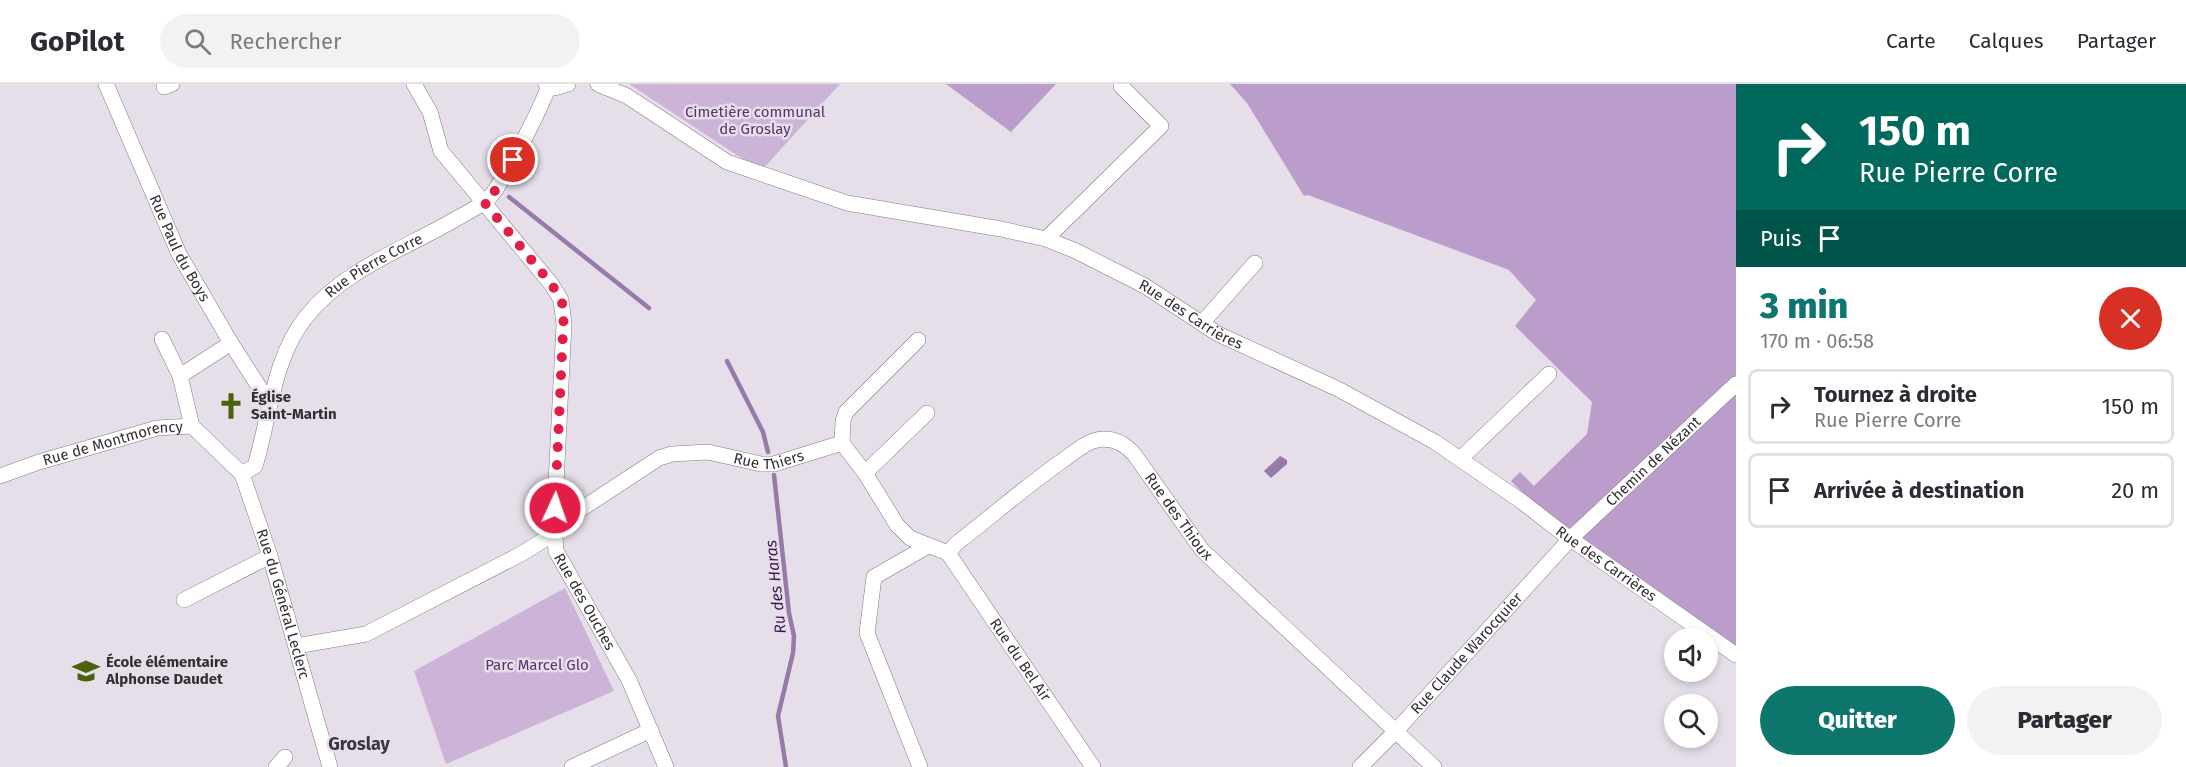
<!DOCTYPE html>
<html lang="fr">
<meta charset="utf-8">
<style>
:root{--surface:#fff;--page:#f2f2f3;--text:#2b2b33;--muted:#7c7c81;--line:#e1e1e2;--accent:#0f766e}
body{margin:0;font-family:"Fira Sans",sans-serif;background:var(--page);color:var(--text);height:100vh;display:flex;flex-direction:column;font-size:22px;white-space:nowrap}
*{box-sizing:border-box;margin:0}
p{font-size:20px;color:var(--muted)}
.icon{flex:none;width:33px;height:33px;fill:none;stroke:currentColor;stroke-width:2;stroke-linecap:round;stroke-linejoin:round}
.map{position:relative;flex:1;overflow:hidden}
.drawer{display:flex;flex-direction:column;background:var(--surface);width:450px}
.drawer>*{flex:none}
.guide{background:#00695c;color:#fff;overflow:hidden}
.buttons{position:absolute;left:1664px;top:544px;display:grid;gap:12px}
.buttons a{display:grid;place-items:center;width:54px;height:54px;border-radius:50%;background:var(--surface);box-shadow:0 3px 9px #0003;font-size:30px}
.pin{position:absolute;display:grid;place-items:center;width:51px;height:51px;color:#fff;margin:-26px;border:3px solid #fff;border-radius:50%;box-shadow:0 2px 6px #0007}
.me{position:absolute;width:66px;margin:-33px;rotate:3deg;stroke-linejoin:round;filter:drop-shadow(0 0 4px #0008)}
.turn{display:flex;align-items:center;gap:21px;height:126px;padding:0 24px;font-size:27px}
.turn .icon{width:78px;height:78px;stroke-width:2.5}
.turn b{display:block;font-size:42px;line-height:51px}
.then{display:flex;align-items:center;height:57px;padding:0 24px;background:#0003;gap:12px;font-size:22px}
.round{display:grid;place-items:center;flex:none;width:63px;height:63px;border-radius:32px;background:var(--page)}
.summary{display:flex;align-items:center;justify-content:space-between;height:102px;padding:0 24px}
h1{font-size:36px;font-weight:800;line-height:45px;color:var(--accent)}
.cta{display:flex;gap:12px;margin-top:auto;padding:12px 24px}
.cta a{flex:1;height:69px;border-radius:36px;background:var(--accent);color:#fff;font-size:24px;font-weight:800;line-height:69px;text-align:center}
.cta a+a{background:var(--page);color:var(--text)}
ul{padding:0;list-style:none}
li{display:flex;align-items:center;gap:18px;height:75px;margin:0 12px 9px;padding:0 12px;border:3px solid var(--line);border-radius:9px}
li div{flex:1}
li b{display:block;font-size:22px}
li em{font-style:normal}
header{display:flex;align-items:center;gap:36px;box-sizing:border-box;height:84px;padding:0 30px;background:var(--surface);border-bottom:2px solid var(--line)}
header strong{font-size:28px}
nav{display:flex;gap:33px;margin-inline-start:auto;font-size:21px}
.search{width:420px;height:54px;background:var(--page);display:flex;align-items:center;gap:15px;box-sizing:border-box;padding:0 21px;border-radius:33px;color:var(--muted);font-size:22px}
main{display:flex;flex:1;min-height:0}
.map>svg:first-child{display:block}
.green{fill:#ccb4d8}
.forest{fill:#bb9dcb}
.water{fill:#977aa7}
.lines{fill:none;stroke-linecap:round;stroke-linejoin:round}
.stream{stroke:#977aa7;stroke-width:4.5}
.street-casing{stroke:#807a84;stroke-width:16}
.street{stroke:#fff;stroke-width:15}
.route{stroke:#e11d48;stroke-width:10;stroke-dasharray:0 18}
.labels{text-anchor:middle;stroke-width:5;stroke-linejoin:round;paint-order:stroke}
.park-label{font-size:15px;fill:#59326c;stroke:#e6dfea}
.street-label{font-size:15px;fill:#322f34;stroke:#e6dfea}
.poi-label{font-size:15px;font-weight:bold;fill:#322f34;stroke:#e6dfea;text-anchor:start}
.water-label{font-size:16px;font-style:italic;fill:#3e174f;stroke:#e6dfea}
.quarter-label{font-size:18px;font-weight:bold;fill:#3b353e;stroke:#e6dfea}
</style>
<header>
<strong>GoPilot</strong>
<div class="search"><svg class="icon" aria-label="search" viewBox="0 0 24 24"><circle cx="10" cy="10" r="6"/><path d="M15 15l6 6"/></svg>Rechercher</div>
<nav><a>Carte</a><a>Calques</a><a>Partager</a></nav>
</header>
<main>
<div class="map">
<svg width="1736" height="683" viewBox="0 0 1736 683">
<rect width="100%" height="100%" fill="#e6dfea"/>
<path class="green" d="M629 0H840L761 87Z
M565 504 614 607 446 680 414 587Z"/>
<path class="forest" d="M946 0H1056L1011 48Z
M1230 0H1736V562L1558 444 1511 397 1520 388 1534 402 1587 350 1592 318 1515 242 1536 216 1509 186 1308 111 1304 112 1247 19Z"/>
<path class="water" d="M1280 372 1287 376V380L1271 394 1264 387Z"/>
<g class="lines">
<path class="stream" d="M509 113 649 224
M727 277 763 348 768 368
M774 391 789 529 794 552 793 569 778 632 786 683"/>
<defs>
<g id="street">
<path id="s1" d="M106 0 179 170 231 259 270 320"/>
<path id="s2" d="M414 0 430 28 441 67 552 201 561 216 564 240 554 439 556 467 629 596 666 683"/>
<path d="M546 0 554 4 568 0"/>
<path id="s3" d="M598 0 627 12 727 78 847 119 1001 145 1046 155 1076 167 1145 202 1218 250 1338 305 1435 358 1521 417 1565 451 1736 571"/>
<path d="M164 3 172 0"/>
<path d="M1046 155 1161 42 1121 2"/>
<path d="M1202 239 1255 179"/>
<path d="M162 255 180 292"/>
<path d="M192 342 180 292 231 259"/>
<path d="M842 359 843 337 846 328 918 256"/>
<path d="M1460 375 1549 290"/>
<path d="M865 389 927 329"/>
<path id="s4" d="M242 390 255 382C270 333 273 274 306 233 343 186 404 165 454 136 464 130 476 125 485 117 495 110 500 98 506 88 522 60 537 32 549 2"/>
<path id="s5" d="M0 392 39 378 157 344 192 342 242 390 270 472 330 683"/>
<path id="s6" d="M554 439 563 437 659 374 672 370 708 368 761 380H774L842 359 865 389 897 441 910 454 948 469"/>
<path id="s7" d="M948 469 957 459C992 432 1026 402 1062 377 1072 370 1082 361 1093 357 1109 352 1123 358 1134 370L1202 466 1434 683"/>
<path id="s8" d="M948 469 1093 683"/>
<path d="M184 516 270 472"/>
<path d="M296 562 366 550 521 470 555 449"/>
<path d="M276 683 285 673"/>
<path d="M572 683 651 646"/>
<path d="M920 683 867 549 874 493 928 462"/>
<path id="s9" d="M1360 683 1396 647 1571 454 1736 300"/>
</g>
</defs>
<use href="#street" class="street-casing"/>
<use href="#street" class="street"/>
</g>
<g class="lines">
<path class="route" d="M513 76 493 110 484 118 552 201 561 216 564 225 555 424"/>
</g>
<defs>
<symbol id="church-bare" viewBox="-9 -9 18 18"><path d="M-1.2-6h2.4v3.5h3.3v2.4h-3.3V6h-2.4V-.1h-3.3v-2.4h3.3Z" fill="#4c610b" stroke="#e6dfea" stroke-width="2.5" paint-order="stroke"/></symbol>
<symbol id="school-bare" viewBox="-9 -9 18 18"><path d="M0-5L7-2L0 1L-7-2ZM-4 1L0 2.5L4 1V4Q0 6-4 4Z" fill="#4c610b" stroke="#e6dfea" stroke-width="2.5" paint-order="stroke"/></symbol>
</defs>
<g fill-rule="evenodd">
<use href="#church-bare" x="212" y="303" width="38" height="38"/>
<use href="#school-bare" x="67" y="568" width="38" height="38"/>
</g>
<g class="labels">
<g class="park-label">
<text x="755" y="33">Cimetière communal<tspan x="755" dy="17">de Groslay</tspan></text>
<text x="537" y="586">Parc Marcel Glo</text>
</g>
<g class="street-label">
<text dy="5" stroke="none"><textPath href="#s1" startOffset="180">Rue Paul du Boys</textPath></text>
<text dy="5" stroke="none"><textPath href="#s4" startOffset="260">Rue Pierre Corre</textPath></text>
<text dy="5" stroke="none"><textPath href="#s3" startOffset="644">Rue des Carrières</textPath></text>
<text dy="5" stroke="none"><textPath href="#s5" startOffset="118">Rue de Montmorency</textPath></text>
<text dy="5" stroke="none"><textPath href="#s6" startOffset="236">Rue Thiers</textPath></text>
<text dy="5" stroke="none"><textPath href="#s9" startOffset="424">Chemin de Nézant</textPath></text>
<text dy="5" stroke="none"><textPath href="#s7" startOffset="306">Rue des Thioux</textPath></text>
<text dy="5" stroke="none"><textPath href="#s3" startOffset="1130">Rue des Carrières</textPath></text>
<text dy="5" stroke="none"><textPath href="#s2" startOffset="574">Rue des Ouches</textPath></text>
<text dy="5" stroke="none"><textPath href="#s5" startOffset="405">Rue du Général Leclerc</textPath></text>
<text dy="5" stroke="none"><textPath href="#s9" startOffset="156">Rue Claude Warocquier</textPath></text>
<text dy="5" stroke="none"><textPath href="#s8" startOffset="129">Rue du Bel Air</textPath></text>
</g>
<g class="poi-label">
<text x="251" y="318">Église<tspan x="251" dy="17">Saint-Martin</tspan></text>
<text x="106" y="583">École élémentaire<tspan x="106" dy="17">Alphonse Daudet</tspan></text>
</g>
<g class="water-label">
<text transform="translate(775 503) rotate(-96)" y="6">Ru des Haras</text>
</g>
<g class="quarter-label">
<text x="359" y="666">Groslay</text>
</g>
</g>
</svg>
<div class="buttons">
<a><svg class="icon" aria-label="sound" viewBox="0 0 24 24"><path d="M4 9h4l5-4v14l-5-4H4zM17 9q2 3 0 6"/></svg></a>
<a><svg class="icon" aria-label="search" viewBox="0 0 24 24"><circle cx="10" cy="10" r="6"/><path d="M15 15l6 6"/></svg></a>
</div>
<div class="pin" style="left:513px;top:76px;background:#d93025"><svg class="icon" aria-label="arrive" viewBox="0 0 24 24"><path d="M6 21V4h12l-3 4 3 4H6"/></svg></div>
<svg class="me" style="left:555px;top:424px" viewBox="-20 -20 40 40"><circle r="17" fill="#e11d48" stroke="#fff" stroke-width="3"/><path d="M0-11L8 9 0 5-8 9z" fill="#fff"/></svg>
</div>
<section class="drawer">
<div class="guide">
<div class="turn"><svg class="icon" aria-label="right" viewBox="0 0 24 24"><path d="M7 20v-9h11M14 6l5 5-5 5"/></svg><div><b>150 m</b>Rue Pierre Corre</div></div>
<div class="then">Puis<svg class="icon" aria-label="arrive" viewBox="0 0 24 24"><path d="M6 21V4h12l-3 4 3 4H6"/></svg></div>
</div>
<div class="summary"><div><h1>3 min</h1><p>170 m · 06:58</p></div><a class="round" style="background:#d93025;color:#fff"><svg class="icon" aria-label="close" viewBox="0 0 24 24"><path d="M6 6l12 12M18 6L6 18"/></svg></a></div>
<ul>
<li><svg class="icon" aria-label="right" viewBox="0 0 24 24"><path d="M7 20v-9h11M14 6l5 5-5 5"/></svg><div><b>Tournez à droite</b><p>Rue Pierre Corre</p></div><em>150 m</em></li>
<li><svg class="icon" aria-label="arrive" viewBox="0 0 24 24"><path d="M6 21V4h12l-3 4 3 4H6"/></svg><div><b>Arrivée à destination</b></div><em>20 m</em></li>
</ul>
<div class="cta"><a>Quitter</a><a>Partager</a></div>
</section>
</main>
